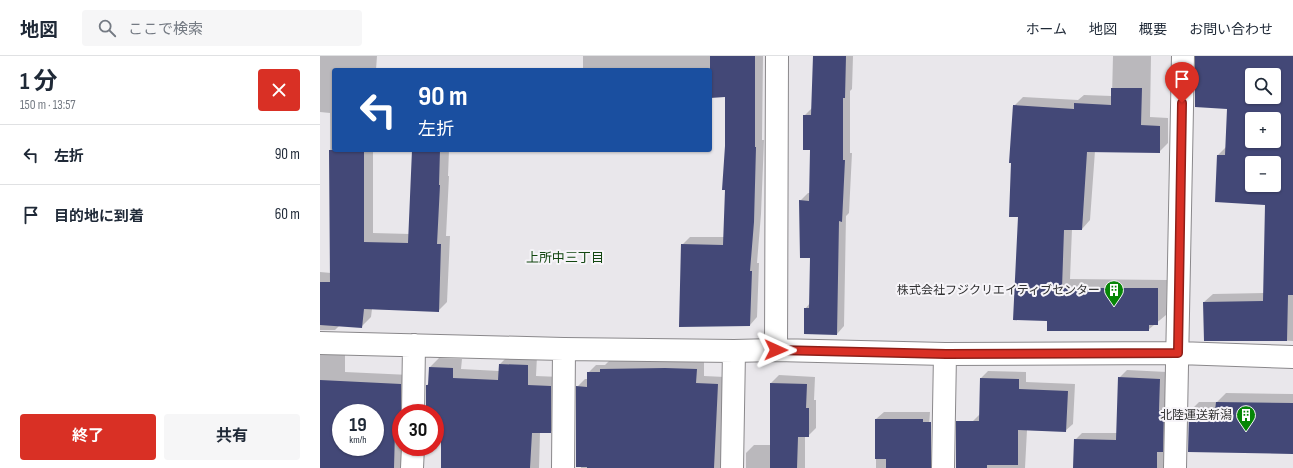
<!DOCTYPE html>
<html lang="ja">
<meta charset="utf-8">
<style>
:root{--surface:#fff;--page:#f6f6f7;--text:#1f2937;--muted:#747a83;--line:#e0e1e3;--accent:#d93025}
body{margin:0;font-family:"Sofia Sans Condensed","Noto Sans JP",sans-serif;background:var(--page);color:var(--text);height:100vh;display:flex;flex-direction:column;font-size:15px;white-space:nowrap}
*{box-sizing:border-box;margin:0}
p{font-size:13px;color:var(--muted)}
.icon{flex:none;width:22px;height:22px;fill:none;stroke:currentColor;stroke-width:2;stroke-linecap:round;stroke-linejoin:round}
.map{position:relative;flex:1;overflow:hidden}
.drawer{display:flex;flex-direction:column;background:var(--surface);width:320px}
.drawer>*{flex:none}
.banner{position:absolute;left:12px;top:12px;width:380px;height:84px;border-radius:4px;box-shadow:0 1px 3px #0004;background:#1a4fa0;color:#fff;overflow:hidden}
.controls{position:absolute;left:925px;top:12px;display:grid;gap:8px}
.controls a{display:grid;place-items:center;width:36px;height:36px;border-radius:4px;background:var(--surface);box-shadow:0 1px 3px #0004;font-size:20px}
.speed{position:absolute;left:12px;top:348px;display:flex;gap:8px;font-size:20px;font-weight:700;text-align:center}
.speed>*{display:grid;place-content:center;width:52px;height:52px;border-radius:50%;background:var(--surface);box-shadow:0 1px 3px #0004;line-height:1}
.speed small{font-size:10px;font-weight:400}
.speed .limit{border:6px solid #d22;background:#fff;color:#111}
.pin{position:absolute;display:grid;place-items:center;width:34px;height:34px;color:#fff;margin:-41px -17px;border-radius:50% 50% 50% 0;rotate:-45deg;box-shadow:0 0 4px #0007}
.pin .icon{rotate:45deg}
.me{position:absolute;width:44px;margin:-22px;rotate:91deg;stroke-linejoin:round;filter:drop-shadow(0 0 3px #0008)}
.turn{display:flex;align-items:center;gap:14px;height:84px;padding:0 20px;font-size:18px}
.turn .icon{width:52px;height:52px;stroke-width:2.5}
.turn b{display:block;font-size:28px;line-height:34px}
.round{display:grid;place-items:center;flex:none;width:42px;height:42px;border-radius:4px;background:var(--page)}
.headline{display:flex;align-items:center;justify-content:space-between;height:68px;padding:0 20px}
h1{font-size:24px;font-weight:700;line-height:30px}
.cta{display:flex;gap:8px;margin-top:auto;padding:8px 20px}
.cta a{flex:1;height:46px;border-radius:4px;background:var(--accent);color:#fff;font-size:16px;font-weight:700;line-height:46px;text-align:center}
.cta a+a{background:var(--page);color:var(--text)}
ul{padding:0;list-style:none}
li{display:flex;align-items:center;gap:12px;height:60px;padding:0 20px;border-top:1px solid var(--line)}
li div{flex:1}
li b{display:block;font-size:15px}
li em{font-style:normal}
header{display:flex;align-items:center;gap:24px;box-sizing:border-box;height:56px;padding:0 20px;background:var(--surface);border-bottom:1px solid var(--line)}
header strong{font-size:19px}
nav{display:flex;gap:22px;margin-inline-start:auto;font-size:14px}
.search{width:280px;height:36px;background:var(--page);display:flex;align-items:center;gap:10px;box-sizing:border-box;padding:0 14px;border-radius:4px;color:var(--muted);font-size:15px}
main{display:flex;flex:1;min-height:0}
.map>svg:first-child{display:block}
.shadow{fill:#0003;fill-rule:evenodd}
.building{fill:#434877;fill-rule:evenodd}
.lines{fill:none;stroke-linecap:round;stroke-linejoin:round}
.street-casing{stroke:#8a888b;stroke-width:24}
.street{stroke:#fff;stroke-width:22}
.route-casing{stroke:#8d1f18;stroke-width:10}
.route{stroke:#d93025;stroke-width:7}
.labels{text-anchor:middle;stroke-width:4;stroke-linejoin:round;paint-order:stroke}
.poi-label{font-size:12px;fill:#323233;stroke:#f6f4f8;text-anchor:end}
.neighbourhood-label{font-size:13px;fill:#124610;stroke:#f6f4f8}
</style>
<header>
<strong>地図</strong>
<div class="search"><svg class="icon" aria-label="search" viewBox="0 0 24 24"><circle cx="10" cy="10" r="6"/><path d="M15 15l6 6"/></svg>ここで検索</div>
<nav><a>ホーム</a><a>地図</a><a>概要</a><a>お問い合わせ</a></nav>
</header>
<main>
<section class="drawer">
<div class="headline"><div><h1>1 分</h1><p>150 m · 13:57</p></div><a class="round" style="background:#d93025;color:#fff"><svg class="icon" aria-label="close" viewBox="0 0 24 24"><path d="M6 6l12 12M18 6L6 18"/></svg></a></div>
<ul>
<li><svg class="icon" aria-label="left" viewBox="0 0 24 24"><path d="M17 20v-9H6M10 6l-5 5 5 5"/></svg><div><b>左折</b></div><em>90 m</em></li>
<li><svg class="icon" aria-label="arrive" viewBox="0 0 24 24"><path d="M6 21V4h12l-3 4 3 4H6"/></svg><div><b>目的地に到着</b></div><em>60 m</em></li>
</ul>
<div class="cta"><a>終了</a><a>共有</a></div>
</section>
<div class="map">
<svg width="973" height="412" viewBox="0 0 973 412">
<rect width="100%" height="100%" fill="#e9e7eb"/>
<path class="shadow" d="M0 0H57L56 14H14V94H53V177L90 178 93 94H129L128 120H129L126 180H130L127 246 118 255 52 253 51 261 42 270 20 269 15 274H0V216L11 217 10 57 0 56Z
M263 0H443L442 84H444L441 158 437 207H439L437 261 430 269 362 189 370 181H404L406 133V40L390 41V14H263Z
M494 0H533L532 33 530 35V97H532L529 157 526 160 524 270 517 278 485 253 490 247 491 201 480 145 488 137H490L491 93 484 60 492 52Z
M793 0H831L830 61 848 62V87L839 96 775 95 770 164 762 173H752L750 223 847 224 846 259 828 274 728 264 694 50 703 41 758 44 764 39 792 40Z
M876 0H973V285L921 283 884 246 893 238 944 237 946 148 898 99 907 90 908 52ZM932 19H954V41H932ZM932 63H954V85H932ZM932 107H954V129H932Z
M0 286 25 291V316L90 319 94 357H81V391H83V412H0ZM21 357H55V391H21Z
M189 299 217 300 216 320 240 321V367L230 376H220L219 412H122V376H115V357H106L107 329 109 327 110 311 119 302 142 303 141 313 179 315 180 308Z
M289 305H384V320L405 321 411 412H261L257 331 265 323H268V317L276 309H285Z
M807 314 847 316 850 388 844 394 843 412H754L755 384 762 377H797L799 322Z
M668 315 706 316V326L755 328 753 368 745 375 707 374 705 412H651L652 366 660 358 661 322Z
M459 319 495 321 494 344H496V372L488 380H485V412H426V397L434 389H451V327Z
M906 337 973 338V397L870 355 879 346H897Z
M564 356H610L606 412H556V363Z"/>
<path class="building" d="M390 0H435V91H436L434 166 430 215H432L430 270 359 271 361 188 403 189 405 134H402L405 90V41L390 42Z
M493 0H526L525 42H523V104H525L522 166 519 165 517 279 484 278V252H489L490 202H480L479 144 489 145 490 94H483V59H491Z
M875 0H973V239H968L967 285H884L883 246 943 245 945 149 895 146 897 99H905L907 53 875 51ZM932 19H954V41H932ZM932 63H954V85H932ZM932 107H954V129H932Z
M791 32H822L821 69 840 70V97L767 96 762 174H744L742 232H838V269H829V275H727V265L693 264 698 161H689L691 107H689L693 49 754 53V47L791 49Z
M9 94H44V186L88 187 92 94H120L119 129H120L117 188H121L119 256 44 253 42 272 0 269V226H10Z
M179 308 208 309V329L231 330V377H212L210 412H121V377H115V357H106V329H108L109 311 133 312V322L178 324Z
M345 312 377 313 376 327 398 328 394 412H267V411H256V330L267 331V316H280V313Z
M798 321 840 323 839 354H844L843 396H837V412H753L754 383 796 384Z
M660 322 699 323V333L748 335 746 376 698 374V409H667V412H636V365H659Z
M0 324 81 328V375L75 374 74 412H0ZM21 357H55V391H21Z
M450 327 487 328 486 352H489V381H478L477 412H450Z
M896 346 973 347V398L868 396 869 355H895Z
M555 363H603V366H611V412H566V403H555Z"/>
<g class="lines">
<defs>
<path id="street" d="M0 287 244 293 414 295 456 294 625 298 858 297 973 301
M456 294 457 0
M93 357 94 289
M92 412 93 391
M243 412 244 293
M412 412 414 295
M623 412 625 298
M855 412 863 0"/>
</defs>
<use href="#street" class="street-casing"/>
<use href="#street" class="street"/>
</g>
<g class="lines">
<defs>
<path id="route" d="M456 294 626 298 858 297 862 47"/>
</defs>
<use href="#route" class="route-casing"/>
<use href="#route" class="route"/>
</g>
<defs>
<symbol id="building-pin" viewBox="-11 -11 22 30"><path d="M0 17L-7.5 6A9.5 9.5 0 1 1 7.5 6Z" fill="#068606" stroke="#f6f4f8"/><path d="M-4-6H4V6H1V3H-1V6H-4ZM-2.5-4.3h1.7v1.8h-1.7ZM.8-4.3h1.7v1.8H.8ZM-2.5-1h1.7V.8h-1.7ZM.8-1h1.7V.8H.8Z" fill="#fff"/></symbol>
</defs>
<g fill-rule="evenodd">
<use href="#building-pin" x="783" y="223" width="22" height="30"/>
<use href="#building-pin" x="915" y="348" width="22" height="30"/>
</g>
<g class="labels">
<g class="poi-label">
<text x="780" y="238">株式会社フジクリエイティブセンター</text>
<text x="912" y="363">北陸運送新潟</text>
</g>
<g class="neighbourhood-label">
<text x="245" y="206">上所中三丁目</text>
</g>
</g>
</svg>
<div class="controls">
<a><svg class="icon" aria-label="search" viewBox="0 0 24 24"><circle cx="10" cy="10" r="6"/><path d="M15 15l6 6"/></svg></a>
<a>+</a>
<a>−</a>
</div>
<div class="speed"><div>19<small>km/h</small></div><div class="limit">30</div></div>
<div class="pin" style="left:862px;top:47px;background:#d93025"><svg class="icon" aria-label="arrive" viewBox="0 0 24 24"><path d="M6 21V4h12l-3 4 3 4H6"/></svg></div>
<svg class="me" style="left:456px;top:294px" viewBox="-20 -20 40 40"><path d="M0-17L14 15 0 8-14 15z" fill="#d93025" stroke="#fff" stroke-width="4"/></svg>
<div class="banner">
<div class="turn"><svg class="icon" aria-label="left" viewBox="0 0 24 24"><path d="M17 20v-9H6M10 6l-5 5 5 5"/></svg><div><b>90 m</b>左折</div></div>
</div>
</div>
</main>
